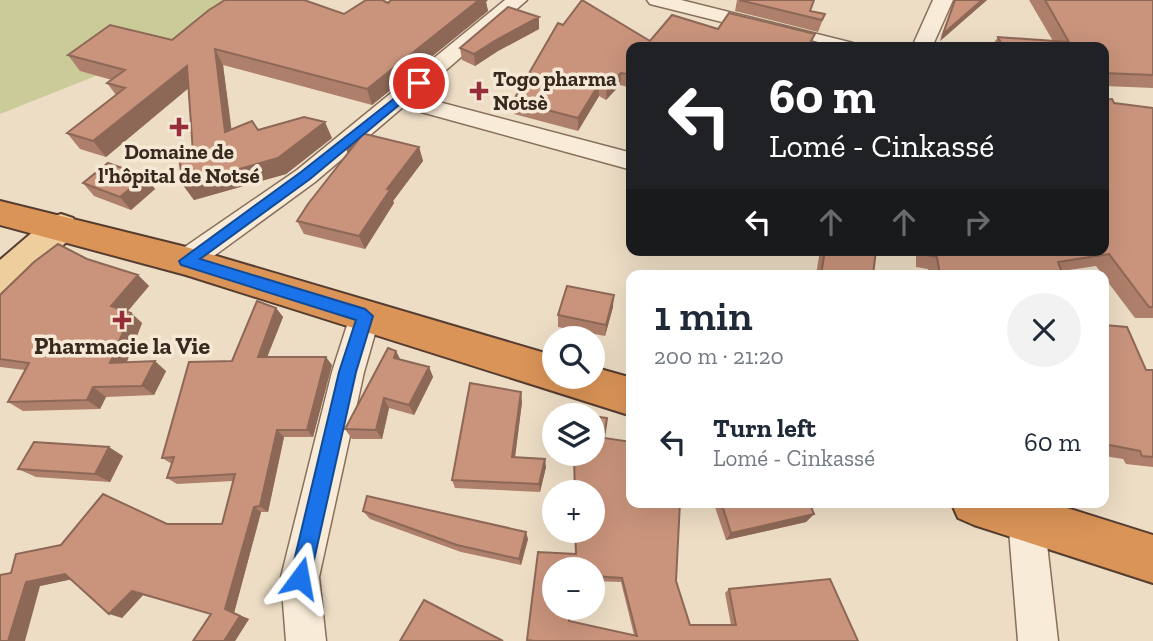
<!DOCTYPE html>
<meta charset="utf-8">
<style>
:root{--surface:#fff;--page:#f2f2f3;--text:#1f2937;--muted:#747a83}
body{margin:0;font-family:"Zilla Slab",serif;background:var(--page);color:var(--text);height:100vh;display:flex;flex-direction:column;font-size:26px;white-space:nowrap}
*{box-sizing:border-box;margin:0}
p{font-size:23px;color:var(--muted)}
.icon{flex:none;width:38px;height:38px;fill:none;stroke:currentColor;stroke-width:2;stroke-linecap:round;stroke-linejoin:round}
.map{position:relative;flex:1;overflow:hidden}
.details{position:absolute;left:626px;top:270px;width:483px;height:238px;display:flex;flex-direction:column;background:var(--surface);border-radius:14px;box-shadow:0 7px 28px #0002}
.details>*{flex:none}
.hud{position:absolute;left:626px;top:42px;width:483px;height:214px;border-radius:14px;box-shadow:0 7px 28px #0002;background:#202124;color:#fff;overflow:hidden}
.buttons{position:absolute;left:542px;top:326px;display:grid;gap:14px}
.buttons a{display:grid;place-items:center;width:63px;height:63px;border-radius:50%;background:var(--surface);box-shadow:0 7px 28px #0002;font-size:35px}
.pin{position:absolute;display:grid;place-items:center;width:60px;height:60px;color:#fff;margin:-30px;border:4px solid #fff;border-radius:50%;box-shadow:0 2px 7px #0007}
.me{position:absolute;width:77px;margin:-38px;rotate:13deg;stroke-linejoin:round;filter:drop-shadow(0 0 5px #0008)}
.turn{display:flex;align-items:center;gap:24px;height:147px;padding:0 28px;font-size:32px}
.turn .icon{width:91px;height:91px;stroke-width:2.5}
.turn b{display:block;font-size:49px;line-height:60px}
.lanes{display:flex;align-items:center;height:66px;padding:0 28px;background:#0003;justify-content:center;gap:35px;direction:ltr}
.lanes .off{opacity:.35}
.round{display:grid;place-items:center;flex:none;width:74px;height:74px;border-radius:37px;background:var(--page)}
.headline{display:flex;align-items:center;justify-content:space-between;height:119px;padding:0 28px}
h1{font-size:42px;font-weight:600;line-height:52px}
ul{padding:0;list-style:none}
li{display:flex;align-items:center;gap:21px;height:105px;padding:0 28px}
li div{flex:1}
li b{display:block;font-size:26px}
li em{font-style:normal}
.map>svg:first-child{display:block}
.green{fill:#cbcb99}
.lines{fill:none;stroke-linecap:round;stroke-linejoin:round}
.minor-casing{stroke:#886f5b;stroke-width:3}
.major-casing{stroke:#563d30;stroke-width:4}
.highway-casing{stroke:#563d30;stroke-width:4}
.minor{fill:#f8ebd8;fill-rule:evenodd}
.major{fill:#efce9e;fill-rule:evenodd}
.highway{fill:#da9458;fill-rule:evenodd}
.wall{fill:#ae7f6b;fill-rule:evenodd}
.shaded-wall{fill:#8d6857}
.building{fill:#ca947c;stroke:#8d6857;stroke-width:2;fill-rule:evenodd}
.route{fill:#1a73e8;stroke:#114b97;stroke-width:2}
.poi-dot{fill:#962d38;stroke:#f5e8d5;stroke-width:2.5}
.labels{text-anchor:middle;stroke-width:7;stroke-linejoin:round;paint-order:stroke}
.far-poi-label{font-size:21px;font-weight:bold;fill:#38291f;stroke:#f5e8d5;text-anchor:start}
.poi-label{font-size:24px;font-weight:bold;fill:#38291f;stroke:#f5e8d5}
</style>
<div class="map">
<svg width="1153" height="641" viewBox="0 0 1153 641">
<rect width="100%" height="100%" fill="#edddc5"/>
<path class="green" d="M0 0H229L201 34 0 114Z"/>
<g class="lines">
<defs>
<path id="minor" d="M505 0H527L416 96 632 153V170L403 107 315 182 196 269 186 272 176 269 172 261 176 253 297 170Z
M647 0H681L853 43 856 47H822L650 4Z
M933 0H953L932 47H912Z
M365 304 375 307 380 316 364 372 319 577 326 641H286L281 577 332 372 350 316 355 307Z
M1020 502 1039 505 1044 518 1058 641H1018L1008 518 1013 505Z"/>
<path id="major" d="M61 214 73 218 78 227 73 236 13 291 0 296V260L49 218Z"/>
<path id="highway" d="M0 201 186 247 555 356V376H593V367L632 378V416L186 275 0 225Z
M951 502H1048L1153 535V583L974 525 958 518Z"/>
</defs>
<use href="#minor" class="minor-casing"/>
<use href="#major" class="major-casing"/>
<use href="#highway" class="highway-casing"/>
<use href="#minor" class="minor"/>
<use href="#major" class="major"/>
<use href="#highway" class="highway"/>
</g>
<path class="wall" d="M737 0 811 11 825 14 818 32 735 11Z
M954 0H987L940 41Z
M1029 0H1153V88L1104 86V47H991L998 37 1053 41Z
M486 2 488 11 372 105 223 65 231 129 258 130 332 138 286 174 194 200 183 185 193 153 188 88 106 157 80 149 67 133 116 95 107 83 112 80 80 71 68 55 344 14 388 3Z
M539 17V29L498 51 475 66 462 60 460 48Z
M563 25 650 41 718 29 815 34 812 41 632 47V88L620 85 606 100 599 96 578 131 514 114 513 101Z
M1114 103 1153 108V318H1135L1104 277V275H1103L1096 266 1062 271 1063 275H929L928 269 916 267V250H1104Z
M419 147 423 161 393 201 394 203 365 249 304 234 297 221Z
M145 176 155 189 131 210 94 196 83 183Z
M820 250H876L873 275H816Z
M87 259 138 275 149 286 127 311 131 313 142 323 127 362 166 371 154 395 106 397 100 409 23 411 8 402 25 370 0 367V295Z
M613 307 605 336 558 327V315Z
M276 308 283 317 267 357 332 365 313 437H284L268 512H261L234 613 249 619 235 641H193L211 614 143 595 122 618 71 579 40 586 11 573 167 524H222L233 481 177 484 167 478 172 464 162 458 232 361Z
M1104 325 1146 370H1153V467L1126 464 1123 459 1104 456Z
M396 351 400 359 429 367 433 377 414 415 389 408 382 439H352L345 429Z
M522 402 515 457 546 467 540 492 455 488 452 480Z
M604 438 676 581 690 625H731L725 593 729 589 858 641H527V640L576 554ZM576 569H593V581L621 582 634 635 569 621 571 607H555Z
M123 456 110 482 36 477 18 469Z
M715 502H809L814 514 806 522 726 540 714 504Z
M363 511 528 539 521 565 461 552 370 519Z"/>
<path class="shaded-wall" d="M479 0H488L486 2 488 11 372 105 367 89Z
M982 0H987L940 41 943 34Z
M539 17V29L498 51 475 66 474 54 496 40Z
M215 49 223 65 234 148 225 132Z
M187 66 196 82 106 157 93 141Z
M621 73 620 85 606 100 607 87Z
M599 84V96L578 131V118Z
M325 122 332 138 286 174 194 200 183 185Z
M359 139 349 157 344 143Z
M419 147 423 161 393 201 394 203 365 249 359 236 387 189Z
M145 176 155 189 131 210 120 197Z
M138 275 149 286 123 317 111 306Z
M614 295 613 307 605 336 606 325Z
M276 308 283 317 264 365 258 357Z
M131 313 142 323 122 373 110 363Z
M396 351 401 361 394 358Z
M326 357 332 365 313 437 307 430Z
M155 361 166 371 154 395 142 386Z
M429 367 433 377 414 415 409 405Z
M93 387 106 397 100 409 87 400Z
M521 392 522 402 514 465 512 457Z
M384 398 389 408 382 439 376 430Z
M277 430 284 437 268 512 260 506Z
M109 447 123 456 110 482 95 474Z
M545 459 546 467 540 492 539 484Z
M254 507 261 512 234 613 249 619 235 641H224L225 609Z
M814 514 806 522 726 540 731 533Z
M526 532 528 539 521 565 519 559Z
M65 574 78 578 40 586 25 641H8L26 582Z
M132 591 143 595 122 618 109 614Z"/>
<path class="building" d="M225 0H304L344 14 366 0H382L388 3 391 0H479L367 89 215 49 225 132 252 121 258 130 304 117 325 122 278 158 183 185 179 157 193 153 187 66 93 141 67 133 125 88 107 83 125 70 68 55 110 25 172 40 209 10Z
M582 0 650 41 672 15 718 29 729 13 815 34 811 41 832 47H632V75L621 73 607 87 599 84 578 118 513 101 558 23 563 25Z
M739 0H814L810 11 825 14 822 20Z
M955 0H982L943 34Z
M1045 0H1153V75L1104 73V47H1003L998 37 1069 42Z
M508 7 539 17 496 40 474 54 460 48Z
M1112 99 1114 103 1153 108V307H1149L1109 254 1058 262 1063 275H940L937 257 925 255V250H1104V100Z
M357 132 419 147 387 189 390 190 359 236 297 221 308 204 359 139 344 143Z
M108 163 145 176 120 197 83 183Z
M58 244 87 259 138 275 111 306 131 313 110 363 155 361 142 386 93 387 87 400 8 402 29 363 0 359V295L34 262Z
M825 250H876L873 275H821Z
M567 286 614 295 606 325 558 315Z
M257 301 276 308 258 357H326L307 430H277L260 506 254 507 225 609 240 616 224 641H193L211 614 132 591 109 614 65 574 26 582 8 641H0V575L11 573 16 554 61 545 103 494 167 524H222L235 474 167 478 174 457 162 458 189 362 232 361Z
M1104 325 1127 327 1146 370H1153V457L1142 456 1140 451 1104 444Z
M388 348 396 351 394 358 429 367 409 405 384 398 376 430 345 429Z
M470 383 521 392 512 457 545 459 539 484 452 480Z
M593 416 607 418 604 438 632 442V502H680L676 581 690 625H736L729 589 830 579 858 641H534L527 640 538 552 576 554 575 530H593V492H575L574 459 575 453H593ZM576 563V569H593V576L622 578 637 636 569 621 570 607H555V569H575Z
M34 442 109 447 95 474 18 469Z
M367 496 526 532 519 559 457 545 363 511Z
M721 502H809L814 514 731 533Z
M424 600 503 641H400Z"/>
<path class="route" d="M419 79 425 83 423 85 310 179 200 259 365 309 373 316 356 372 310 578 307 585 300 588 293 585 290 578 339 372 356 320 181 265 179 261 301 172Z"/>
<g class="poi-dot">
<path d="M475.5 80.5h7v7h7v7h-7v7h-7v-7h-7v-7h7z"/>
<path d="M175.5 116.5h7v7h7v7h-7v7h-7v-7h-7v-7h7z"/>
<path d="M118.5 309.5h7v7h7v7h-7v7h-7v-7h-7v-7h7z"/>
</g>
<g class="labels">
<g class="far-poi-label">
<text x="493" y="86">Togo pharma<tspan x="493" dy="24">Notsè</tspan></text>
<text x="179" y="159" text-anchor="middle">Domaine de<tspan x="179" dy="24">l'hôpital de Notsé</tspan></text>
</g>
<g class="poi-label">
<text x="122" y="354">Pharmacie la Vie</text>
</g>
</g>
</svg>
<div class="buttons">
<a><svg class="icon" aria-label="search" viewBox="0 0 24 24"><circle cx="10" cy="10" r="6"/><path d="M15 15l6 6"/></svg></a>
<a><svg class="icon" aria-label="layers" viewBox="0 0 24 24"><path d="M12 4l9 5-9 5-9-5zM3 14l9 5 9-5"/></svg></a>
<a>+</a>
<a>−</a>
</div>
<div class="pin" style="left:419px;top:83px;background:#d93025"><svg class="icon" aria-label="arrive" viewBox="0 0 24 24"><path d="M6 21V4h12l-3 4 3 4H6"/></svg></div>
<svg class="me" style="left:300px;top:578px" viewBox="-20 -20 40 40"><path d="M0-17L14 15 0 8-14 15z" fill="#1a73e8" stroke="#fff" stroke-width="4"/></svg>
<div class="hud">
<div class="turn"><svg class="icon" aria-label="left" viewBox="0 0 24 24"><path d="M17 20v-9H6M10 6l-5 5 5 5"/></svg><div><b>60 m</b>Lomé - Cinkassé</div></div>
<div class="lanes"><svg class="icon" aria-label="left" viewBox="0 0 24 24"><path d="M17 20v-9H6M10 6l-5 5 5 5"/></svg><svg class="icon off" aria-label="ahead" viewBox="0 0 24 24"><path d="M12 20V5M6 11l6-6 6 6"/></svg><svg class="icon off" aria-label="ahead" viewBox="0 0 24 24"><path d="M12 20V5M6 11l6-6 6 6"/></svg><svg class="icon off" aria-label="right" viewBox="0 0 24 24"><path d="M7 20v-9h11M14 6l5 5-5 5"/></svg></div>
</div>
<section class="details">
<div class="headline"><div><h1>1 min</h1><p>200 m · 21:20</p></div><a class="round"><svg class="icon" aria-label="close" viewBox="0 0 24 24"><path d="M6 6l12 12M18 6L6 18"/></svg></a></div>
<ul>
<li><svg class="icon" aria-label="left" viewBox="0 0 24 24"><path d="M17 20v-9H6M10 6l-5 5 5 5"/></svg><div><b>Turn left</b><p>Lomé - Cinkassé</p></div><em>60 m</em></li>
</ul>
</section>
</div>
